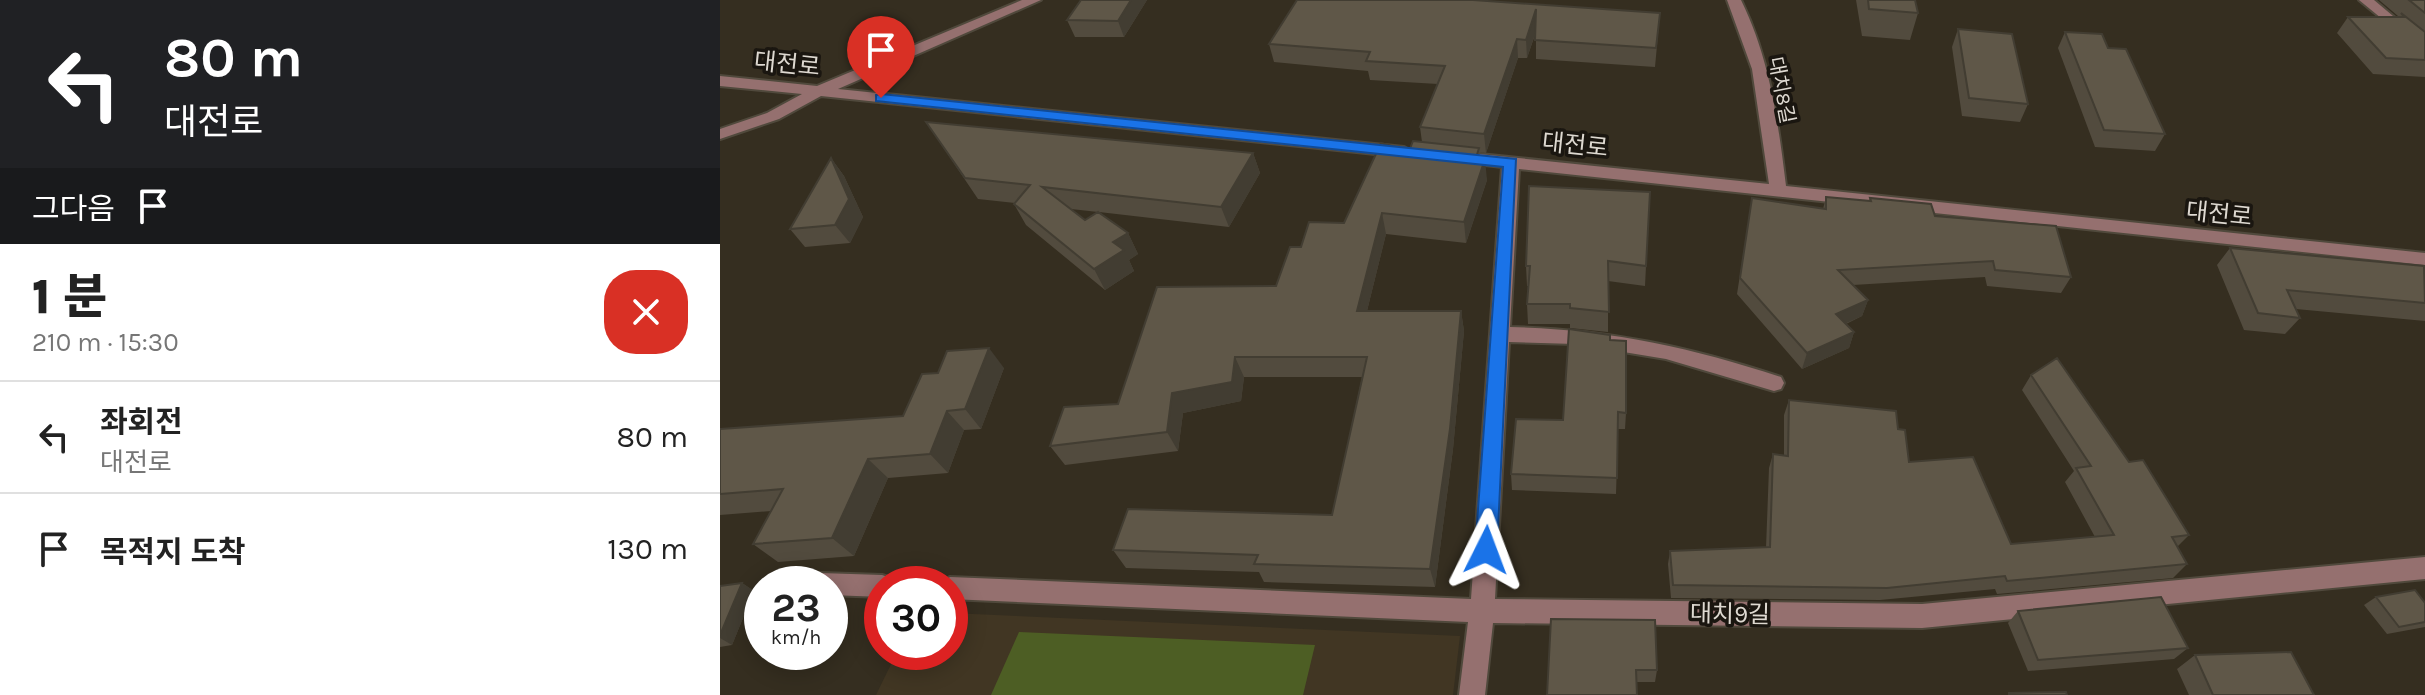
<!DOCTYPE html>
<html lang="ko">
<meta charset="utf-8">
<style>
:root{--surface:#fff;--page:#f2f2f2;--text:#222;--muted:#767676;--line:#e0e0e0}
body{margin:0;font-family:Karla,"Noto Sans KR",sans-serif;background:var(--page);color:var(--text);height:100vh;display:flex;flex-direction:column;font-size:30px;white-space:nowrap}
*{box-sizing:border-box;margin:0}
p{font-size:26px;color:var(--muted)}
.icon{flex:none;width:44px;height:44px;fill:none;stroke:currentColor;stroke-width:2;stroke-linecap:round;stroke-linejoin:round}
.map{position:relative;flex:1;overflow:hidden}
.details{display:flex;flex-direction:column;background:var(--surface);width:720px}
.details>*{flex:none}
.top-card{background:#202124;color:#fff;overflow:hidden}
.speed{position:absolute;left:24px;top:566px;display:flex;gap:16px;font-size:40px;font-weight:700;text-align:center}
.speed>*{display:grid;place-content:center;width:104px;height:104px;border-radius:50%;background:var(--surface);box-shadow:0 4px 20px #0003;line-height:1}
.speed small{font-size:20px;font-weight:400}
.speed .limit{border:12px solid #d22;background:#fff;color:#111}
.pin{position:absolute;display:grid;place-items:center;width:68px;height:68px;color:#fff;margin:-82px -34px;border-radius:50% 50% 50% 0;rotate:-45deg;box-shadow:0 0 8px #0007}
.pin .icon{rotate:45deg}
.me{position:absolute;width:88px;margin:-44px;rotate:3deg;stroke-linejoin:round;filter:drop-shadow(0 0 6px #0008)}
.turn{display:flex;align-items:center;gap:28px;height:168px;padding:0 32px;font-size:36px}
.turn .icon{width:104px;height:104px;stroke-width:2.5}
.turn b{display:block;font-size:56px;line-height:68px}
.then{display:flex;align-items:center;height:76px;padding:0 32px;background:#0003;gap:16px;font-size:30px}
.round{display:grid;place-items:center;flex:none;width:84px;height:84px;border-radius:32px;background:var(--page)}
.summary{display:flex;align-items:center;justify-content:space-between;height:136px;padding:0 32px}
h1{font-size:48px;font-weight:800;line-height:60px}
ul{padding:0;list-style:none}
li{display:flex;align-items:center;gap:24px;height:112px;padding:0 32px;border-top:2px solid var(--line)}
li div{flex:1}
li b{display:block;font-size:30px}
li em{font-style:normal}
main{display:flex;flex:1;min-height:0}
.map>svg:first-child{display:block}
.built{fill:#413623}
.green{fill:#4d5e24}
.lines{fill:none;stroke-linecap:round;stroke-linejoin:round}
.minor-casing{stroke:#50493c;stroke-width:4}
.minor{fill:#95706f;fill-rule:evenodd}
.wall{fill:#524b3e;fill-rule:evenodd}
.shaded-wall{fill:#423d32}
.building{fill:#5f5748;stroke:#423d32;stroke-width:2}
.route{fill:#1a73e8;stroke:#114b97;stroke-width:2}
.labels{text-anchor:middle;stroke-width:7;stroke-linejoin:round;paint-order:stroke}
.far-street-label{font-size:20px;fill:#ded9d1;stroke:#1a1610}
.street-label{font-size:24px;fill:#ded9d1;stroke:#1a1610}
</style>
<main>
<section class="details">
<div class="top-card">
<div class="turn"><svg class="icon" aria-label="left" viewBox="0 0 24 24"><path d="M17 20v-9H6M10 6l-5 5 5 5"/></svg><div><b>80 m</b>대전로</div></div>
<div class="then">그다음<svg class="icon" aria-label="arrive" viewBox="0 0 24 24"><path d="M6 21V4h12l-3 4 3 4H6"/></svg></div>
</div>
<div class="summary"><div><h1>1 분</h1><p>210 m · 15:30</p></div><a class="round" style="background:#d93025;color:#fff"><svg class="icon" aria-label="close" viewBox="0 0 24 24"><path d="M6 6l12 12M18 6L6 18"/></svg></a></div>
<ul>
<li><svg class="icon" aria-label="left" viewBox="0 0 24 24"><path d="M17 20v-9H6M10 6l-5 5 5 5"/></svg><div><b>좌회전</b><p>대전로</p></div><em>80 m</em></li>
<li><svg class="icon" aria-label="arrive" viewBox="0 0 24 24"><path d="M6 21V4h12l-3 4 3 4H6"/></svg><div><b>목적지 도착</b></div><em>130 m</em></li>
</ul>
</section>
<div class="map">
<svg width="1705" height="695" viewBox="0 0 1705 695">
<rect width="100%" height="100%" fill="#352e20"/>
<path class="built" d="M230 613 740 636 733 695H156L177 652H230Z"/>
<path class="green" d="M299 632 595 645 583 695H271Z"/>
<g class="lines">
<defs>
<path id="minor" d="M302 0H321L118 89 684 147 692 152 684 157 101 96 59 119 0 139V129L47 113 82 94 0 86V76L97 86Z
M1007 0H1021C1050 59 1058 121 1066 186L1705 253V265L799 169 790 327C886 329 970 347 1061 377L1064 383 1061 389 1054 391 946 359 855 344 789 342 775 599 1202 604 1705 557V579L1202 628 773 623 765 695H739L748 622 230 599V584H220L230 577 751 599 782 167 740 162 732 157 740 152 1049 184 1032 69Z
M1639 0H1654L1705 43V54Z
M69 572 162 575 171 578 173 584H162V597L110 595V584H57L60 575Z"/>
</defs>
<use href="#minor" class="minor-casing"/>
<use href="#minor" class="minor"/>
</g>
<path class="wall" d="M361 0H427L404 37H355L347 20Z
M1136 0H1195L1198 13 1190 40 1142 36Z
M1659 0H1705V77L1653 74 1617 33 1628 17H1677L1678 16Z
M940 13 935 67 816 59V32L807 58H798L766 153 759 152 760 158 767 180 746 243 666 234 647 311H741L744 331 733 449 715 587 544 582 539 572 406 568 393 550 612 515 642 377H524L521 401 463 413 458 451 345 465 330 446 398 404 556 286 581 247 624 223 689 151 702 142 700 127 718 84 650 80 648 71 554 62 549 44Z
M1238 29 1308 104 1300 122 1242 116 1232 47Z
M1345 32 1388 48 1445 134 1435 151 1375 147 1338 48Z
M206 122 533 153 540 173 509 227 379 212 408 233 418 254 409 260 414 271 385 290 306 225 294 204 295 203 258 199ZM351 209 378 212 365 220Z
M111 158 124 176 143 217 130 243 85 247 70 229Z
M809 186 926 266 925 286 888 281V332L850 328V324H808L807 304 808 286H807L806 266Z
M1106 197 1149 201 1150 198 1215 216 1351 277 1341 293 1267 286 1265 277 1133 285 1148 300 1142 316 1126 324 1134 332 1129 348 1082 369 1017 294 1032 198 1103 209Z
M1510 248 1705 267V321L1576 309 1580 318 1565 334 1524 330 1497 265Z
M890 340 906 413 905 429H898L896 494 792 490 791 474 843 420Z
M284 368 261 429 244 430 228 473 168 478 134 556 58 562 33 544 51 511 0 515V429L183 416 218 373Z
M1311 375 1409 462 1469 535 1457 547 1467 564 1453 578 1277 594 1275 589 1160 600 951 598 948 564 950 551 1046 548 1049 468 1053 454 1064 455V415L1069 400 1178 429 1189 462 1291 544 1375 537 1345 482 1354 471 1302 390Z
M22 583 34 591 12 645 0 647V586Z
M1656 597 1705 603V627L1667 634 1644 605Z
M1298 611 1468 648 1454 659 1308 671 1288 623Z
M831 619 937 670 935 682H916Z
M1475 655 1594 695H1469L1457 669Z"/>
<path class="shaded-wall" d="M411 0H427L404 37 398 21Z
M816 9 817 28 807 58 806 40Z
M797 39 798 58 766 153 764 134Z
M533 153 540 173 509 227 501 207Z
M111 158 124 176 143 217 130 243 115 225Z
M765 159 767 180 746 243 744 222Z
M662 213 666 234 642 331 637 311Z
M408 233 418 254 409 260 414 271 385 290 374 269 393 242Z
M1148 300 1142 316 1111 330 1116 314Z
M741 311 744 331 733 449 715 587 710 569Z
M1134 332 1129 348 1082 369 1087 353Z
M269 348 284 368 261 429 245 409Z
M515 357 524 377 521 401 463 413 458 451 447 432 452 393Z
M227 411 244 430 228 473 210 454Z
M148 459 168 478 134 556 112 538Z
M22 583 34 591 12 645 0 638V635Z"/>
<path class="building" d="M361 0H411L398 21 347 20Z
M577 0H753L940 13 936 48 815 40 816 9 806 40 797 39 764 134 700 127 725 66 646 61 650 52 549 44Z
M1148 0H1195L1198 13 1149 9Z
M1689 0H1705V13Z
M1681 13 1705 32V60L1666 58 1628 17H1684Z
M1238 29 1292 34 1308 104 1249 98Z
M1345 32 1382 34 1388 48 1406 49 1445 134 1384 130Z
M206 122 533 153 501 207 322 187 365 220 378 212 408 233 393 242 404 250 374 269 294 204 310 185 245 178Z
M693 141 759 148 756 158 765 159 744 222 662 213 637 311H741L730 429 710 569 534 564 538 555 393 550 408 509 612 515 647 357H515L512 382 452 393 447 432 330 446 344 407 398 404 437 287 556 286 570 247H581L589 222 624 223 661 143 689 151Z
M111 158 129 199 115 225 70 229Z
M809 186 930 192 926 266 888 261 889 312 850 308V304H807L810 266H806Z
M1106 197 1151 201 1150 198 1211 204 1215 216 1336 226 1351 277 1275 270 1273 261 1118 270 1148 300 1116 314 1134 332 1087 353 1020 278 1032 198 1106 209Z
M1510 248 1704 266 1705 303 1567 290 1580 318 1538 313Z
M849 329 890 335V340L906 341V413L898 412 897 478 791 474 796 419 843 420Z
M269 348 245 409 227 411 210 454 148 459 112 538 33 544 63 489 0 494V429L183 416 202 374 218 373 227 351Z
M1337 358 1409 462 1423 460 1469 535 1452 537 1467 564 1287 581 1285 576 1167 588 953 585 950 551 1050 547 1053 454 1068 456 1069 400 1176 411 1178 429 1185 430 1189 462 1253 457 1291 544 1394 535 1356 468 1371 466 1311 375Z
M22 583 0 635V586Z
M1695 590 1705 603V622L1679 627 1656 597Z
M1441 597 1468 648 1318 660 1298 611Z
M831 619 935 620 937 670H916L917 695H827Z
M1571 652 1594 695H1493L1475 655Z
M1346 692 1347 695H1289V693Z"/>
<path class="route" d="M161 94 796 159 777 550 773 556 766 559 758 556 755 550 783 167 156 101V95Z"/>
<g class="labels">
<g class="far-street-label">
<text transform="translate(1062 90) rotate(79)" y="7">대치8길</text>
</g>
<g class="street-label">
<text transform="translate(67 64) rotate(6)" y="8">대전로</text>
<text transform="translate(855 145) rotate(6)" y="8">대전로</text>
<text transform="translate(1499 214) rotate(6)" y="8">대전로</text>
<text transform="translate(1010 614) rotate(1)" y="8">대치9길</text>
</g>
</g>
</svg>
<div class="speed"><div>23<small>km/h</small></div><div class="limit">30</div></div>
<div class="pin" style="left:161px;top:98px;background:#d93025"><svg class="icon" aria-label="arrive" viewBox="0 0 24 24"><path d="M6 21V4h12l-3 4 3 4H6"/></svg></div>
<svg class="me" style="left:766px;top:550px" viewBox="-20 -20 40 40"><path d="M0-17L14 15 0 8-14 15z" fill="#1a73e8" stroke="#fff" stroke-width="4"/></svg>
</div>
</main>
